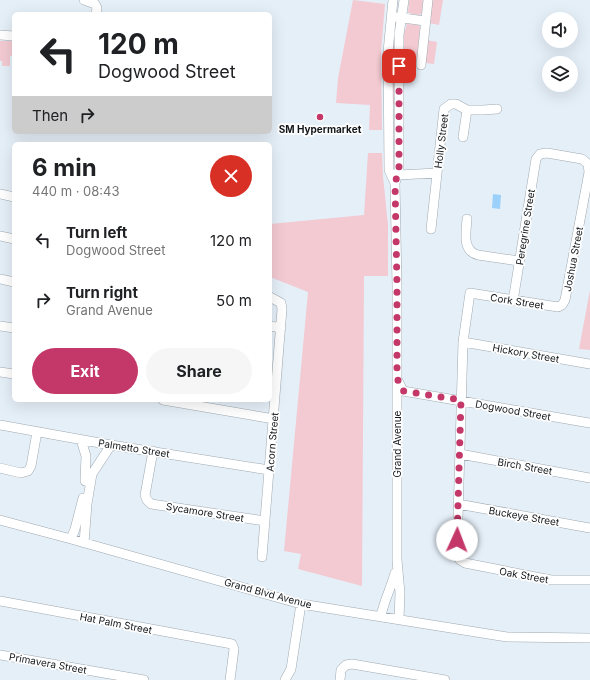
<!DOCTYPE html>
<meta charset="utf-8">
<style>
:root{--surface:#fff;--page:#f6f6f6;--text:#202124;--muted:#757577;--accent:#c43869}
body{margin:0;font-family:Inter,sans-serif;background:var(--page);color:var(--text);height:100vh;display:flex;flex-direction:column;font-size:15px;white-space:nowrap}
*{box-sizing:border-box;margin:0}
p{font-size:13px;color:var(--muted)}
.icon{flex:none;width:22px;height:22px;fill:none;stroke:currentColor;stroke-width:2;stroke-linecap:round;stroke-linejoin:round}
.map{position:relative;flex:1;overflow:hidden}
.side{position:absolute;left:12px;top:142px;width:260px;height:260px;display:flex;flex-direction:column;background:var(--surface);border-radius:6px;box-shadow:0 4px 16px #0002}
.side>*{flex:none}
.hud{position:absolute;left:12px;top:12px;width:260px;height:122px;border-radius:6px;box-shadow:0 4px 16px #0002;background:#fff;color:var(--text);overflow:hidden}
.tools{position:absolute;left:542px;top:12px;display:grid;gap:8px}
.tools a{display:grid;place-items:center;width:36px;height:36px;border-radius:50%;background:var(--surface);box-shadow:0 4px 16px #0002;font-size:20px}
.pin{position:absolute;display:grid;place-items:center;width:34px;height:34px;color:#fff;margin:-17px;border-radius:8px;box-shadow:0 2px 6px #0006}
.me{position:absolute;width:44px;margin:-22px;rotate:2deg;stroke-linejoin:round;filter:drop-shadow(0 0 3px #0008)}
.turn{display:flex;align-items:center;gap:14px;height:84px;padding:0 20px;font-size:18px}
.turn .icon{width:52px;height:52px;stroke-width:2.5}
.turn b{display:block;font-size:28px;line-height:34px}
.then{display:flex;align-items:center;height:38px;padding:0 20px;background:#0003;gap:8px;font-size:15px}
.round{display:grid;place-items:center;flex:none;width:42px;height:42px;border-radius:21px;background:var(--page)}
.summary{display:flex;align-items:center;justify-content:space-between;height:68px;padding:0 20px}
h1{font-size:24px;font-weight:700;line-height:30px}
.cta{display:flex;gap:8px;margin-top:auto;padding:8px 20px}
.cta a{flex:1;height:46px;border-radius:24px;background:var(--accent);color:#fff;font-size:16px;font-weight:700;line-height:46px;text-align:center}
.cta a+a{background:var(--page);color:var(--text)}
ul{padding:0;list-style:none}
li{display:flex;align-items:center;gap:12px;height:60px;padding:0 20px}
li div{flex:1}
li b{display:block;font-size:15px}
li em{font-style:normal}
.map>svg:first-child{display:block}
.green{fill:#f3cad2}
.water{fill:#9bd0fa}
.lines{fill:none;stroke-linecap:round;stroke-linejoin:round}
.minor-casing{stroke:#9fa9b1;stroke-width:10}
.minor{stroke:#fff;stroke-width:9}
.route{stroke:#c43869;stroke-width:7;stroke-dasharray:0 12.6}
.poi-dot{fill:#c43869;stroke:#fff;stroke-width:1.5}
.labels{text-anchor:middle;stroke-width:3.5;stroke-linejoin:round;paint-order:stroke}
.poi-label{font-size:10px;font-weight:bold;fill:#13171a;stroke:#fff}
.street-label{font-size:10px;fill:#13171a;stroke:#fff}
</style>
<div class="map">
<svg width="590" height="680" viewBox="0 0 590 680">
<rect width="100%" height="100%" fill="#e5eff8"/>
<path class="green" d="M353 0 385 4 381 52 382 130H369L370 105 336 103 338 78Z
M409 0H423L422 13 419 15 408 13Z
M432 0H443L439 25 429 23Z
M396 21 395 104 393 105H392V34L393 22Z
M407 24 419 25 420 28 417 61 415 63 416 64H406L405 81H404V35Z
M426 40 437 42 434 64 426 63Z
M0 41H14V56H10V66H2V61H0Z
M368 153H382L383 176 388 225V276H364L362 586 298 569 301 554 284 551 308 292 270 277V224L364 215Z
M590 290V350L579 349Z"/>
<path class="water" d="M493 194 501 195 500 209 492 208Z"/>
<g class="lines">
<defs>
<path id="minor" d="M84 0 95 4 97 8 96 14
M393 0 388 52 389 170 395 183
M396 17 425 21
M0 35 14 36
M421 65 428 0
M463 137 467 110
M398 175 437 173
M0 194 14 197
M467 219C466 232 462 251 478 255L519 261
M431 229 444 109 451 104H456L467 110H483L497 109
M0 236 14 239
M0 279 14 282
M513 301 536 159 540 154 547 153 582 159 588 164 589 172 565 300 562 305 558 307 470 293 463 342 457 553 460 560 465 563 551 580H590
M0 326 14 328
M270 326 281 328
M463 342 590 364
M0 372 14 374
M398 381 403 391 590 423
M163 400 274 419
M0 425 111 445 269 470
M81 440 86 456 85 481
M153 451 145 495 147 500 151 504 265 521
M460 454 590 478
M0 468 21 473 28 471 31 466 37 432
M458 504 590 528
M0 520 71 539 301 604 507 637 590 638
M71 539 75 529 83 498
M84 543 87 504 92 474 111 445
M262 557 282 309 281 303 270 297
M0 601 232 644 234 649 230 680
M381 616C384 601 391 588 395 573
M399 619 400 593 397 560V286L395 183 399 170V35L404 0
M0 655 144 680
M285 680 291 669 301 604
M340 680 341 670 346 665 352 664 445 680"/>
</defs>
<use href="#minor" class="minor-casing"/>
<use href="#minor" class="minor"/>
</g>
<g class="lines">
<path class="route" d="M399 66V170L395 183 397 286V378L403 391 461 400 457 540"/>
</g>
<circle class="poi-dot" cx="320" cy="117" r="4"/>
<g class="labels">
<g class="poi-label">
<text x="320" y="133">SM Hypermarket</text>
</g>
<g class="street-label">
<text transform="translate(441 141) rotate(-83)" y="4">Holly Street</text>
<text transform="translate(525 227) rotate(-81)" y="4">Peregrine Street</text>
<text transform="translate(573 259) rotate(-79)" y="4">Joshua Street</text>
<text transform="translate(517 301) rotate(9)" y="4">Cork Street</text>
<text transform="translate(526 353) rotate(10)" y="4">Hickory Street</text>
<text transform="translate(513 410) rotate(10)" y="4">Dogwood Street</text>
<text transform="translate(272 442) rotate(-85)" y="4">Acorn Street</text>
<text transform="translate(397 444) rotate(-90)" y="4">Grand Avenue</text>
<text transform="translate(134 448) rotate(9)" y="4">Palmetto Street</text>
<text transform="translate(525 466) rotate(10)" y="4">Birch Street</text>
<text transform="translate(205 512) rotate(9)" y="4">Sycamore Street</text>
<text transform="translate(524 516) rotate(10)" y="4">Buckeye Street</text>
<text transform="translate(524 575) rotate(10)" y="4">Oak Street</text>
<text transform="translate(268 593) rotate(15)" y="4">Grand Blvd Avenue</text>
<text transform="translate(116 623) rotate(11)" y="4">Hat Palm Street</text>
<text transform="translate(48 663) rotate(10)" y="4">Primavera Street</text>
</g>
</g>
</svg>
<div class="tools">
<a><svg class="icon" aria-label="sound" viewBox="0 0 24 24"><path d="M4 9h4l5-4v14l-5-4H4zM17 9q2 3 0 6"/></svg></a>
<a><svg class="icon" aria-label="layers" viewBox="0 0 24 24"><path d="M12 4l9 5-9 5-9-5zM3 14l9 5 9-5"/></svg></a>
</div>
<div class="pin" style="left:399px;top:66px;background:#d93025"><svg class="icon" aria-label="arrive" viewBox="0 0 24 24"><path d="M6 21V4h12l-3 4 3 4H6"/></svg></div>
<svg class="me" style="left:457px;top:540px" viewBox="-20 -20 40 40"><circle r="19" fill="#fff"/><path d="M0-13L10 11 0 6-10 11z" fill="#c43869"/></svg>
<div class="hud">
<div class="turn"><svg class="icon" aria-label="left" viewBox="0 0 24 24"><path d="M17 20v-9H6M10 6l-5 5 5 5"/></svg><div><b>120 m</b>Dogwood Street</div></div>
<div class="then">Then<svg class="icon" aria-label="right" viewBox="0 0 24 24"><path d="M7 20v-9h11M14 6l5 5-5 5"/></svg></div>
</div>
<section class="side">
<div class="summary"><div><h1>6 min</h1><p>440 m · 08:43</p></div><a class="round" style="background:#d93025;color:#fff"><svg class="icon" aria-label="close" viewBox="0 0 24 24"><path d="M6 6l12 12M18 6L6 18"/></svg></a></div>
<ul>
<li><svg class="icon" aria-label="left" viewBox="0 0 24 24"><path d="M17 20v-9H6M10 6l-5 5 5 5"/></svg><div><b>Turn left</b><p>Dogwood Street</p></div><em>120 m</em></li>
<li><svg class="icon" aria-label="right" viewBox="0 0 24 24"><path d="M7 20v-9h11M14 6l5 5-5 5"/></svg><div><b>Turn right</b><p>Grand Avenue</p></div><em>50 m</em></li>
</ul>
<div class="cta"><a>Exit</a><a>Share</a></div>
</section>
</div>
